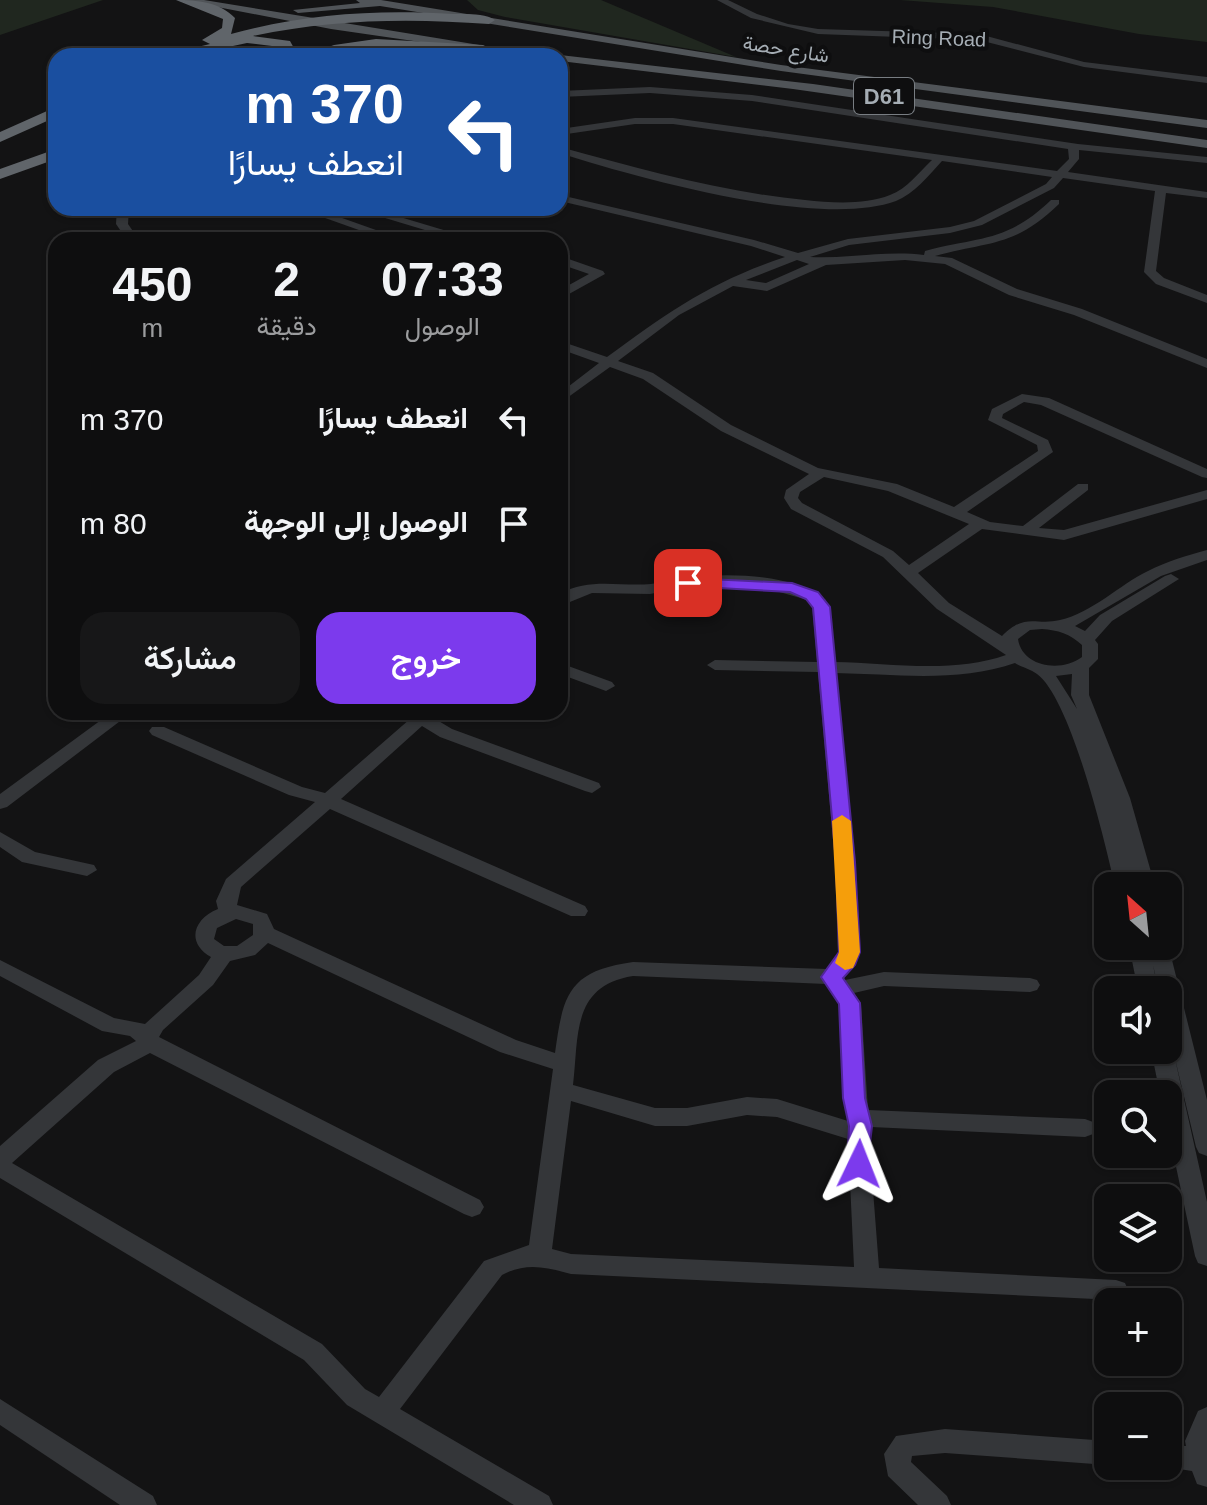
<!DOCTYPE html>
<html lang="ar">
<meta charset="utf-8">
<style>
:root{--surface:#0e0e0f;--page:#171718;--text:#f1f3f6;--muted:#9b9c9e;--line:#2e2e2f;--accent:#7c3aed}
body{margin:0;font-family:Helvetica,Vazirmatn,sans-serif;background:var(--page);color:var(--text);direction:rtl;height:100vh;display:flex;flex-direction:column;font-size:30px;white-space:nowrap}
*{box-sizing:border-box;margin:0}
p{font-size:26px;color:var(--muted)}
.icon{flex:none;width:44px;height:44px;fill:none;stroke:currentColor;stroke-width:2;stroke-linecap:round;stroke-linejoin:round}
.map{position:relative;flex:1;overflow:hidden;direction:ltr}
.sheet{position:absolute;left:48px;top:232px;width:520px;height:488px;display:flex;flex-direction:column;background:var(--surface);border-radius:24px;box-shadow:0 2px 6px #0004,0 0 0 2px var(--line);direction:rtl}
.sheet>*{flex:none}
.top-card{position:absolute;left:48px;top:48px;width:520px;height:168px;border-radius:24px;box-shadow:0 2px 6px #0004,0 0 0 2px var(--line);direction:rtl;background:#1a4fa0;color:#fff;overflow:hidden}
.needle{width:52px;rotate:333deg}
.fabs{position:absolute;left:1094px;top:872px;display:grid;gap:16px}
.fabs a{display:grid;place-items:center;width:88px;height:88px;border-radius:16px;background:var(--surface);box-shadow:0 2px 6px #0004,0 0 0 2px var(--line);font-size:40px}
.pin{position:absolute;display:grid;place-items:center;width:68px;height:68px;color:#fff;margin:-34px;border-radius:16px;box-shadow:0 4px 12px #0006}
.me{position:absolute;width:88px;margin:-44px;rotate:2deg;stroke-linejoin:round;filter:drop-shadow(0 0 6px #0008)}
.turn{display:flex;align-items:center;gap:28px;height:168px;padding:0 32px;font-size:36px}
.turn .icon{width:104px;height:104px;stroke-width:2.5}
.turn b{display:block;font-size:56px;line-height:68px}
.eta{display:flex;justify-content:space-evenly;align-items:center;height:136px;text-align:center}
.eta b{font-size:48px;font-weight:600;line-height:56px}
.primary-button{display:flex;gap:16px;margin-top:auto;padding:16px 32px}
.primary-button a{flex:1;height:92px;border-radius:24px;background:var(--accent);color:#fff;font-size:32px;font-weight:600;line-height:92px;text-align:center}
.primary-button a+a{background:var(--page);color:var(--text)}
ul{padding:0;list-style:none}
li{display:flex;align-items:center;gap:24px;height:104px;padding:0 32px}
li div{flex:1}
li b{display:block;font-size:30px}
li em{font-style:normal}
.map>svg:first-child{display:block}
.green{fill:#20271f}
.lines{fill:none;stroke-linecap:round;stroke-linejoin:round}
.minor{fill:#343639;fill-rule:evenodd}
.major{fill:#505458;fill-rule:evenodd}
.highway{fill:#60656a;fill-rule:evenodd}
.route{fill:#7c3aed;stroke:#51269a;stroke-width:2}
.slow{fill:#f59e0b}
.labels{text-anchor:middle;stroke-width:8;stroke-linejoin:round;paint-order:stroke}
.far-street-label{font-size:20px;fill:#a5adb4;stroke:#0e0e0f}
.shield{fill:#0e0e0f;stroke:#787d82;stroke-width:2}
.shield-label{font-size:22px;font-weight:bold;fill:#a5adb4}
</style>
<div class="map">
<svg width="1207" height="1505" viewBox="0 0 1207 1505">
<rect width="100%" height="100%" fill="#131314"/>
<path class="green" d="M0 0H103L0 35Z
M467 0H601L736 57 505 17 478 10Z
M900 0H1207V42L1139 34 993 7Z"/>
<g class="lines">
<path class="minor" d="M717 0H728L757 14 788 24 818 29 979 34 1084 62 1207 77V83L1084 67 979 40 818 34 751 18Z
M650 87 752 95 1078 144 1207 157V163L1079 150V159L1068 172 1207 192V198L1166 193 1156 271 1164 278 1207 295V303L1156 284 1144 272 1155 191 1063 178 1054 188 982 225 950 233 849 245 810 257C848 259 886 250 924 255L925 251C981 236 1006 243 1051 200H1059V204C1015 247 990 241 935 256L952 258 1017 289 1082 309 1207 359V368L1074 315 1009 295 945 264 905 260 826 265 767 291 733 286 679 315 618 361 653 373 731 425 818 468 897 484 954 507 1038 451 1037 445 988 420 992 409 1022 394 1049 398 1207 469V478L1202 477 1041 405 1024 402 1003 414 1002 418 1048 440 1053 452 967 512 990 522 1023 526 1078 484H1088V490L1039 528 1064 530 1207 490V499L1064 540 982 529 918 573 949 603 1002 636C1026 612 1035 626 1060 620 1092 613 1119 585 1148 571 1165 562 1188 555 1207 550V560L1161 576 1075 626 1085 631 1100 615 1165 576 1171 574 1179 579 1112 621 1095 640 1098 644V659L1089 668V695L1130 798 1155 886H1135L1132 876 1135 886H1115C1105 842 1071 699 1037 674 1031 669 1021 667 1015 663 958 683 894 674 835 673L855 862 860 952 855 965 844 978 845 980 884 972 1030 978 1037 980 1040 985 1037 990 1030 992 884 986 854 993 861 1003 868 1110 1085 1119 1093 1122 1096 1128 1093 1134 1085 1137 871 1127V1164L879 1268 1116 1280 1125 1283 1128 1290 1125 1297 1116 1300 571 1274C546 1267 526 1262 502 1275L400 1409 549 1496 553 1505H514L347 1405 304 1360 0 1178V1146L98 1060 136 1041 130 1036 102 1031 0 976V960L114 1018 145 1024 199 975 211 957C186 943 193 919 218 909L216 901 226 879 315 802 289 795 152 735 149 731 152 727H164L302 787 325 793 410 719 402 712H437L432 717 452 729 599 783 601 787 592 793 585 791 440 737 422 726 341 799 585 906 588 911 585 916H571L330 809 241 887 237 905 267 914 274 929 516 1040 555 1053C563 995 568 971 633 962L827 969 838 957 835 862 818 672 715 670 707 665 715 660 817 662 812 605 804 599 776 591 713 586 681 588 650 594 592 593 560 606V594C589 577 620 587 651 584 661 583 671 579 681 578 725 573 789 572 826 600L834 662C890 663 953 674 1006 655L937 609 883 557 791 509 784 498 786 490 809 474 721 431 643 379 610 367 560 403V393L599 363 560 349V341L607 357C668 312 712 281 785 257L751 246 560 201V195L754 240 798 253 848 239 950 227 974 221 1046 184 1052 177 942 161C929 175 914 194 896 201 820 229 637 178 560 153V147C641 169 721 192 805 200 832 203 865 205 890 195 907 189 919 172 932 160L673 124H635L560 135V129L635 118H673L1057 171 1069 159 1068 149 752 101 650 93 560 97V91ZM797 260 809 264 766 283 746 280ZM824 477 888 491 969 524 909 565 893 551 802 503 798 498 800 492ZM1042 629C1058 630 1070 634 1082 645V657C1061 673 1022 667 1018 639L1030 630ZM1072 674 1071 695 1077 709 1056 676ZM236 919 253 924V935L237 946H224L214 939 217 928ZM268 943 500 1052 553 1069 529 1245 484 1261 379 1397 365 1389 322 1344 12 1163 114 1072 150 1053 464 1214 472 1217 480 1214 484 1207 480 1200 159 1037 163 1030 213 985 230 961 255 955ZM633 976 826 984 839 1004 843 1098 848 1121 777 1099 747 1097 687 1108H655L573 1085C579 1036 571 986 633 976ZM571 1101 655 1126H687L747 1115 777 1117 848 1139 854 1267 571 1254 552 1249Z
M117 208H129L128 224 139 240H127L116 224Z
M297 208H314L404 240H387Z
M352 208H370L477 240H458Z
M560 256 603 271 605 274 560 299V290L589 274 560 264Z
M560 663 612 682 615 686 606 691 560 674Z
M112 712H132L7 807 0 809V794Z
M0 832 35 852 94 865 97 870 87 876 22 862 0 847Z
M1168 944 1207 1100V1156L1199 1153 1196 1147 1168 1029V990H1159L1153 965 1158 990H1138L1129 946Z
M1168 1044 1173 1050 1207 1202V1266L1198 1263 1195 1256 1168 1129V1094H1160L1151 1050H1168Z
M0 1399 153 1496 157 1505H120L0 1425Z
M1207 1407V1487L1197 1484 1192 1471 1159 1466H1168V1445L1186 1446 1185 1441 1198 1411Z
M945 1429 1108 1441V1465L945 1453 912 1456 911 1462 947 1496 951 1505H918L888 1476 884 1454 896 1436Z"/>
<path class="major" d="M181 0H204L547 56H517L331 29Z
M356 0H381L781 65 1207 120V128L781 71 380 6 298 13 293 10 360 3Z
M560 55 813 84 1207 140V148L793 89 560 61V56H556Z"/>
<path class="highway" d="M176 0C197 0 220 2 235 18L231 34C304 14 378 9 453 14 466 14 485 13 495 20L489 24C409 18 332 19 253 36L290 41 295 50 289 56H274L280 47 247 43 186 56 185 50 210 44 202 40 222 28 223 19Z
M376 39 483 45 490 49 483 53 376 47 304 56 334 45Z
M56 107V117L0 142V132Z
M56 149V159L0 179V169Z"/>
</g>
<path class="route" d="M688 578 792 583 818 592 830 607 855 862 860 952 855 965 843 978 860 1003 865 1098 872 1126 867 1170H850L847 1164 849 1126 843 1098 839 1004 821 977 839 952 836 862 813 608 806 599 790 592 682 586 680 583Z"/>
<path class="slow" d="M842 815 851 821 860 952 853 968 845 970 835 963 839 952 832 821Z"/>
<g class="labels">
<g class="far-street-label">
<text transform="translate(939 38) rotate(2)" y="7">Ring Road</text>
<text transform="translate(786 49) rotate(9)" y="7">شارع حصة</text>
</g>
<rect class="shield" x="854" y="78" width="60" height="36" rx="6"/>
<g class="shield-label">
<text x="884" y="104">D61</text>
</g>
</g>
</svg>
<div class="fabs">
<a><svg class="needle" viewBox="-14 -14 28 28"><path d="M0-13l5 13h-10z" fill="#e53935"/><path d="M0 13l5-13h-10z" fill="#9b9c9e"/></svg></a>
<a><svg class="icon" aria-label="sound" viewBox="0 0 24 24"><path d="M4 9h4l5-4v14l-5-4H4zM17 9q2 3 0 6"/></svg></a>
<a><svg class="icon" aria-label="search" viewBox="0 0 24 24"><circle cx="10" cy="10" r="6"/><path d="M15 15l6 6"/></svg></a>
<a><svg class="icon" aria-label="layers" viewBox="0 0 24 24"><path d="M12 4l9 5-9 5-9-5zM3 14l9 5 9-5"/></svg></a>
<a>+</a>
<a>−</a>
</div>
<div class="pin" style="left:688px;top:583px;background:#d93025"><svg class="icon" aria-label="arrive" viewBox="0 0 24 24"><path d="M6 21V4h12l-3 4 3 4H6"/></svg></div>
<svg class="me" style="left:859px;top:1164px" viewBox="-20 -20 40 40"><path d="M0-17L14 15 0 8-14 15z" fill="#7c3aed" stroke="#fff" stroke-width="4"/></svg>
<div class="top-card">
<div class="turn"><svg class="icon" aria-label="left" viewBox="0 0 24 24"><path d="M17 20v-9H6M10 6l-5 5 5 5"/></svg><div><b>370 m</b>انعطف يسارًا</div></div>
</div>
<section class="sheet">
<div class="eta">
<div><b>07:33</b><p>الوصول</p></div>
<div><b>2</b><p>دقيقة</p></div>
<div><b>450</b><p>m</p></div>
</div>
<ul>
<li><svg class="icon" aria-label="left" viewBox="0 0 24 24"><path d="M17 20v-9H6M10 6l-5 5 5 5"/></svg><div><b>انعطف يسارًا</b></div><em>370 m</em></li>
<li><svg class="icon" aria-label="arrive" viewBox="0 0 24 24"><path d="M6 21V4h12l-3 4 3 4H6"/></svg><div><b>الوصول إلى الوجهة</b></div><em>80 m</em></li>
</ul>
<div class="primary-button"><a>خروج</a><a>مشاركة</a></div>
</section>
</div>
